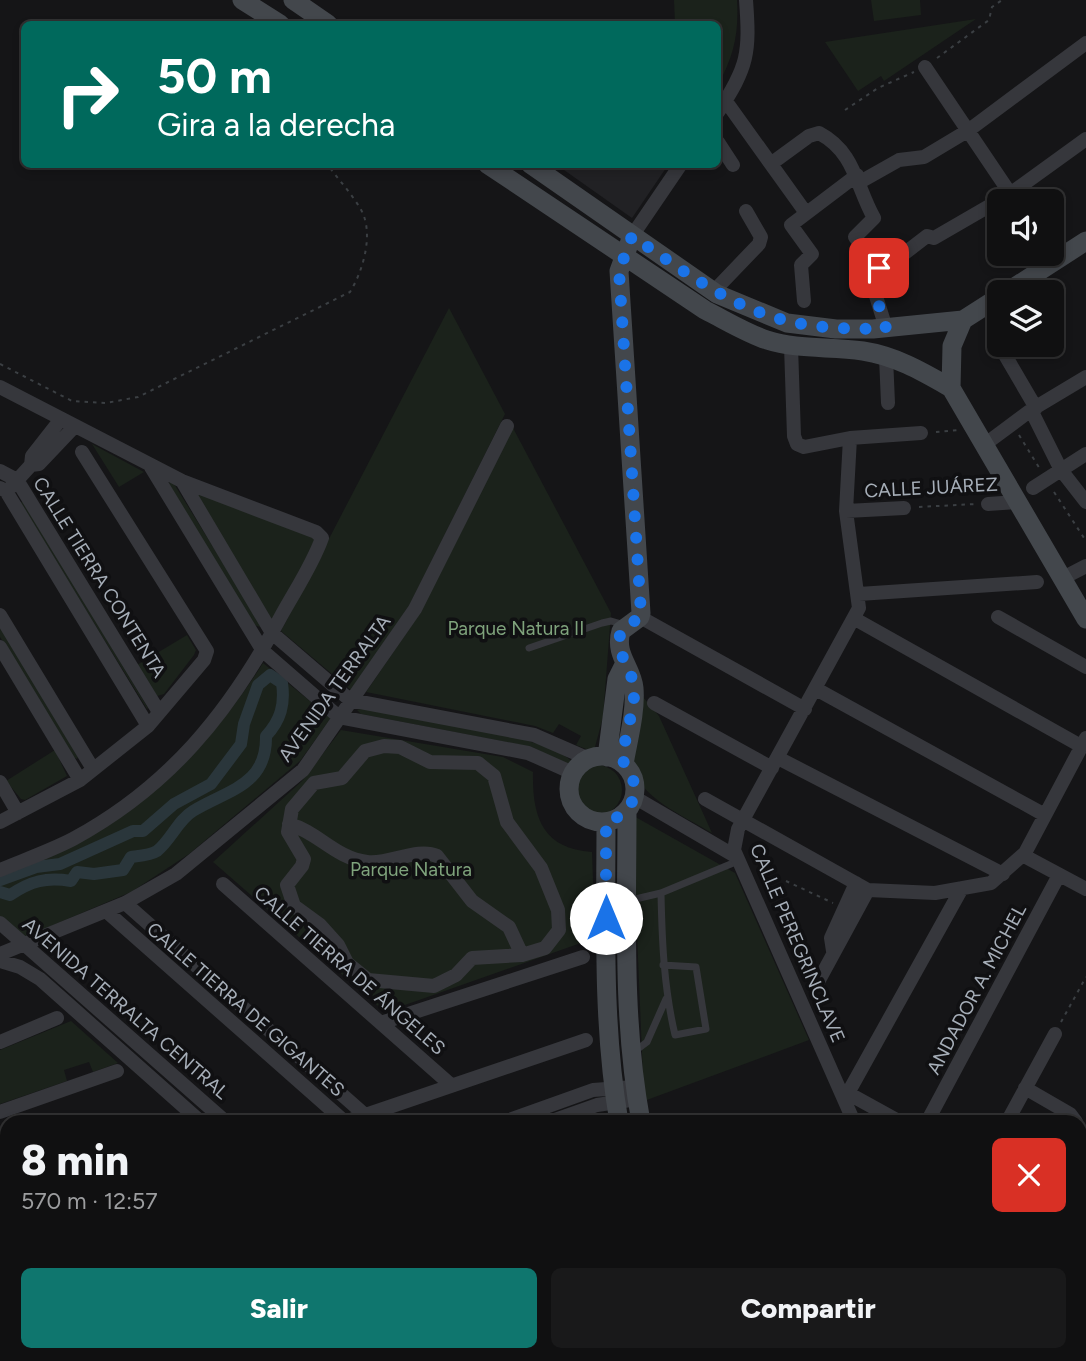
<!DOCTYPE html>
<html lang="es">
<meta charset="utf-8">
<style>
:root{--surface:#101011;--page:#19191a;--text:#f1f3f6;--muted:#9c9d9f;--line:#303031;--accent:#0f766e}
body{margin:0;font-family:Figtree,sans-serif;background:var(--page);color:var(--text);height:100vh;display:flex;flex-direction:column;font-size:26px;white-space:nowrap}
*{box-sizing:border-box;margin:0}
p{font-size:23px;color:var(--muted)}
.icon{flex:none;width:38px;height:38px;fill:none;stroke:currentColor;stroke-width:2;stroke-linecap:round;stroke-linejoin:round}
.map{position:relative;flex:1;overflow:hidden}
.panel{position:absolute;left:0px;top:1115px;width:1087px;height:247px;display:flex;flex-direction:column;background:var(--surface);border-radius:21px 21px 0 0;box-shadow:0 4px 10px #0003,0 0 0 2px var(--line)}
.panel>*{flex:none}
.guide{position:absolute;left:21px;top:21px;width:700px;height:147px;border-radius:10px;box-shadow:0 4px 10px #0003,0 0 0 2px var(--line);background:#00695c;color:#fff;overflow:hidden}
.controls{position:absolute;left:987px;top:189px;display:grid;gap:14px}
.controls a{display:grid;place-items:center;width:77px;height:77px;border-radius:10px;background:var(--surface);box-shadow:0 4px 10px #0003,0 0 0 2px var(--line);font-size:35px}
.pin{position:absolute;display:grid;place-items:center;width:60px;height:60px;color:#fff;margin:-30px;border-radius:14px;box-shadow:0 4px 10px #0006}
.me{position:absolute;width:77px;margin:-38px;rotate:0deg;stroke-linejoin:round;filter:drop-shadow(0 0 5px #0008)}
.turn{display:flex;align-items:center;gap:24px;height:147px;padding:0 21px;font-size:32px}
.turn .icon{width:91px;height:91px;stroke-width:2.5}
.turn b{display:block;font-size:49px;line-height:60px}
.round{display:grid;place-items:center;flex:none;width:74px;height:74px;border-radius:10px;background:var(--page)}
.overview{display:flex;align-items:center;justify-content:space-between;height:119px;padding:0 21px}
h1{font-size:42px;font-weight:800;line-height:52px}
.button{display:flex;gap:14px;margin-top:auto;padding:14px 21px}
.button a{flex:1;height:80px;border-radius:10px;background:var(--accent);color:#fff;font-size:28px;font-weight:800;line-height:80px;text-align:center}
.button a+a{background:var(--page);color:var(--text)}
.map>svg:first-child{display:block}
.built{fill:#212124}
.green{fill:#1b221b}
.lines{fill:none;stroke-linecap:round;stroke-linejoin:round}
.canal{stroke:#2a363b;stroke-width:12}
.path{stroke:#3b3f43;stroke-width:2;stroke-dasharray:3.5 5;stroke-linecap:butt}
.lane{stroke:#36373c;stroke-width:7}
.street{stroke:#36373c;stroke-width:14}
.secondary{stroke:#43474c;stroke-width:19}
.route{stroke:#1a73e8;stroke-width:12;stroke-dasharray:0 21.6}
.labels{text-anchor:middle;stroke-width:7;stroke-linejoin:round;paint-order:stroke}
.street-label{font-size:19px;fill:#a6aeb8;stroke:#101012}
.park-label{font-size:19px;fill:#7fa37c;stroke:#101012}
</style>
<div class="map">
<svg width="1086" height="1361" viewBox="0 0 1086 1361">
<rect width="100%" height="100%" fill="#151517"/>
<path class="built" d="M557 165H668L632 218Z"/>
<path class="green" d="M674 0H737C739 33 734 56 718 85V24H675Z
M871 0H920L921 15 874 21Z
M976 19 884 81 881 76 858 91 825 42Z
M449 308 505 414 409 606 351 690 281 631Z
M513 428 611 613 603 717 595 747 591 751 576 745 581 736 559 724 553 733 535 726 366 692 420 613Z
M92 444 144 472 119 487Z
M171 479 259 621 260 627 254 625 169 484Z
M194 492 318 538 272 620Z
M23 500 148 708 147 709 20 504Z
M0 626 78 757 77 759 73 757 0 637Z
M187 635 196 650 194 655 164 694 157 696 137 665Z
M263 663 331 718 300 761 189 854 131 892 25 937 0 916V878C123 826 190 776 263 663Z
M643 697 659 716 712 833C682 815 639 798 630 762Z
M362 708C402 716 550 735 572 762L567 764 532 747 361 714 357 710Z
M341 730 503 757 533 772C532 816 542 849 592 852L595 938 385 1012 213 862 302 781Z
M55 750 67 776 25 800 21 799 6 781Z
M572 790a25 25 0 1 1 50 0a25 25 0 1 1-50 0Z
M632 815 735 873 809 1040 644 1101Z
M71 1021 118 1063 93 1072 89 1062 64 1070 67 1081 0 1104V1050Z"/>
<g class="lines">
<path class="canal" d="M0 880 36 867 60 864 133 831H143L174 804 211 784 241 744 244 724 258 685 270 675 282 683C285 704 281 720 266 736 267 786 227 790 193 811 178 820 171 840 157 851 151 855 138 856 131 857L123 870 94 874 77 872 71 881C46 877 31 881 10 895L0 892"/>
<path class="path" d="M937 58 989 20 992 7 1002 0
M845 110 878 88 914 72
M0 364 72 401 106 403 138 397 350 292C363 271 375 232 360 208 351 193 338 179 327 164
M936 432 958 430
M1019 435 1040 469
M1054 492 1086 541
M919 507 976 504
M786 881 833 903
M1061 1022 1086 977"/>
<path class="lane" d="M529 648 602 623 611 621 625 625
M661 893C662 942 664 988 675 1035L706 1029 696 967 663 965
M627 901 661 893 738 861
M635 1051 647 1042 666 999"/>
<path class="street" d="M925 67 1014 199
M725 100 806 213
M718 112C748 67 750 53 746 0
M718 142 733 165
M772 163 809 136 819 133C855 152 856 186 874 218L855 237 879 268
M860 182 899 160 924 157 969 130 1086 43
M632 236 681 164
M879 268 888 266 927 236 934 238 1010 194 1086 139
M879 268 874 290 886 328
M714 291 759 244 761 237 746 211
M804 301 801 265 812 254 791 225 857 175
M998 343 1036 408
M791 346 794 436 797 444 804 447 850 438 921 433
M886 357 888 403
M0 387 182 481 316 532 322 538C312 566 294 592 280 618 229 713 169 787 73 839 50 851 24 860 0 870
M1031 410 1061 470 1086 502
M850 438 846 511 859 608 738 829 734 850 854 1122
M984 445 1031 410 1086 377
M31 465 32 456 61 419
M151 467 263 651 339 717 528 753 573 773
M0 471 17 480 159 712
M182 481 272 633 350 700 534 735 589 759
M11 487 31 465 39 464 75 426
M0 488 6 491 148 726
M1033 488 1086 454
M988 504 1017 502
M846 511 904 508
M1061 579 1086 566
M859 594 1037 582
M0 615 93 769
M640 617 805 709
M998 617 1086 667
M855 619 1081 746
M0 647 80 780
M816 689 1043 814
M654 703 772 768
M384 746 400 747 430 762 478 763 494 776 507 822 541 868 558 910 559 930 545 948 522 955 472 958 456 975 434 986 368 980 347 963 338 945 320 925 294 906 287 885 302 866 304 859 288 832 292 809 314 783 342 778 365 751Z
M778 758 1003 874
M0 782 18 813
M634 797 735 856
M705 799 868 890 935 893 991 883 1025 853
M0 822 80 780 148 726 204 660 207 651 82 452
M289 824C318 832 335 858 367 862 389 865 417 847 437 856L472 901 509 927 522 955
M1025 853 1086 738
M1025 853 1028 858 1086 889
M223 884 451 1085
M125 903 365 1115
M106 911 345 1122 586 1040
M0 923 226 1122
M833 951 831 938 856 883
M0 954 125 903 176 874 303 770 415 609 507 426
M0 961 20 967 40 979 201 1122
M818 982 868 890
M381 1023 583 957
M0 1042 57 1018
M1025 1088 1070 1114 1076 1122
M842 1090 900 1122
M848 1093 962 888
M0 1112 117 1071
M504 1122 593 1090 634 1087
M549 1122 597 1105 637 1099
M927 1122 1059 875
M1007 1122 1055 1034
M1080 1149 1086 1197
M0 1150 7 1156
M0 1166 7 1171
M0 1194 7 1192
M0 1280 7 1278
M1080 1287 1086 1286
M1080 1304H1086
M372 1354V1361
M832 1354 833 1361
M1065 1354 1066 1361
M408 1361 410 1354
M469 1361 484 1354
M493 1361 494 1354
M728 1361 729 1354"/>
<path class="secondary" d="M242 0 280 24
M293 0 328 24
M487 164 705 310C725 320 746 333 767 340 798 350 831 346 863 351 896 356 923 372 951 388
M530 164 717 294 787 323 836 329H873L963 320 999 297
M1007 292 1086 241
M963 320 952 346 951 388 1086 619
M569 789a33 33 0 1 1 66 0a33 33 0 1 1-66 0Z
M607 757 617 679 624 665
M624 764C628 740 636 712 634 688 632 667 614 655 621 631L640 617 641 613 619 271 632 236
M627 812C627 914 622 1021 641 1122
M606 822C606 921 602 1024 619 1122
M629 1361 630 1354
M650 1361 651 1354"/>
</g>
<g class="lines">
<path class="route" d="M606 918V822C626 816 641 799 632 777 630 773 625 768 624 764 620 745 636 710 634 688 632 667 614 654 621 631L640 617 641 613 620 287 619 271 632 236C726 300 767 334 886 328L874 290 879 268"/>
</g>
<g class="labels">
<g class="street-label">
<text transform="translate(931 487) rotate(-3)" y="7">CALLE JUÁREZ</text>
<text transform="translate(100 577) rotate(58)" y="7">CALLE TIERRA CONTENTA</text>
<text transform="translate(334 688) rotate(-54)" y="7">AVENIDA TERRALTA</text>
<text transform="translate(798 943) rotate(67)" y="7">CALLE PEREGRINCLAVE</text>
<text transform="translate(350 970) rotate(41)" y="7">CALLE TIERRA DE ÁNGELES</text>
<text transform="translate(976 989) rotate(-62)" y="7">ANDADOR A. MICHEL</text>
<text transform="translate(126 1008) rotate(41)" y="7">AVENIDA TERRALTA CENTRAL</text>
<text transform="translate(246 1009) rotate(41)" y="7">CALLE TIERRA DE GIGANTES</text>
</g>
<g class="park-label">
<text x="516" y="635">Parque Natura II</text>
<text x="411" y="876">Parque Natura</text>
</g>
</g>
</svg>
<div class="controls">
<a><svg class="icon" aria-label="sound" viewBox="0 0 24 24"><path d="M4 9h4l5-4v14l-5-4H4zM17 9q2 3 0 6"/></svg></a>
<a><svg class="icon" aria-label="layers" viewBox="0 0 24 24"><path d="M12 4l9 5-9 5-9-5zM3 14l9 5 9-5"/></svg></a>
</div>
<div class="pin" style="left:879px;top:268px;background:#d93025"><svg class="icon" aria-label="arrive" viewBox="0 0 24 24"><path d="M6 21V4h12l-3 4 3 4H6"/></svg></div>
<svg class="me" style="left:606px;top:918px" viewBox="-20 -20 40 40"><circle r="19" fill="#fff"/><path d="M0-13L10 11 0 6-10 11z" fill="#1a73e8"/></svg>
<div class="guide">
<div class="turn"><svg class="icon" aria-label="right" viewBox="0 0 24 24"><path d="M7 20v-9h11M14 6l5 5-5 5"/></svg><div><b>50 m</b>Gira a la derecha</div></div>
</div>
<section class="panel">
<div class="overview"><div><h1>8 min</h1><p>570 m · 12:57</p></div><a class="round" style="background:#d93025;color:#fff"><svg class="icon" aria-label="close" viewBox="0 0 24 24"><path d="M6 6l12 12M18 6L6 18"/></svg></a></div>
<div class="button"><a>Salir</a><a>Compartir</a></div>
</section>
</div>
